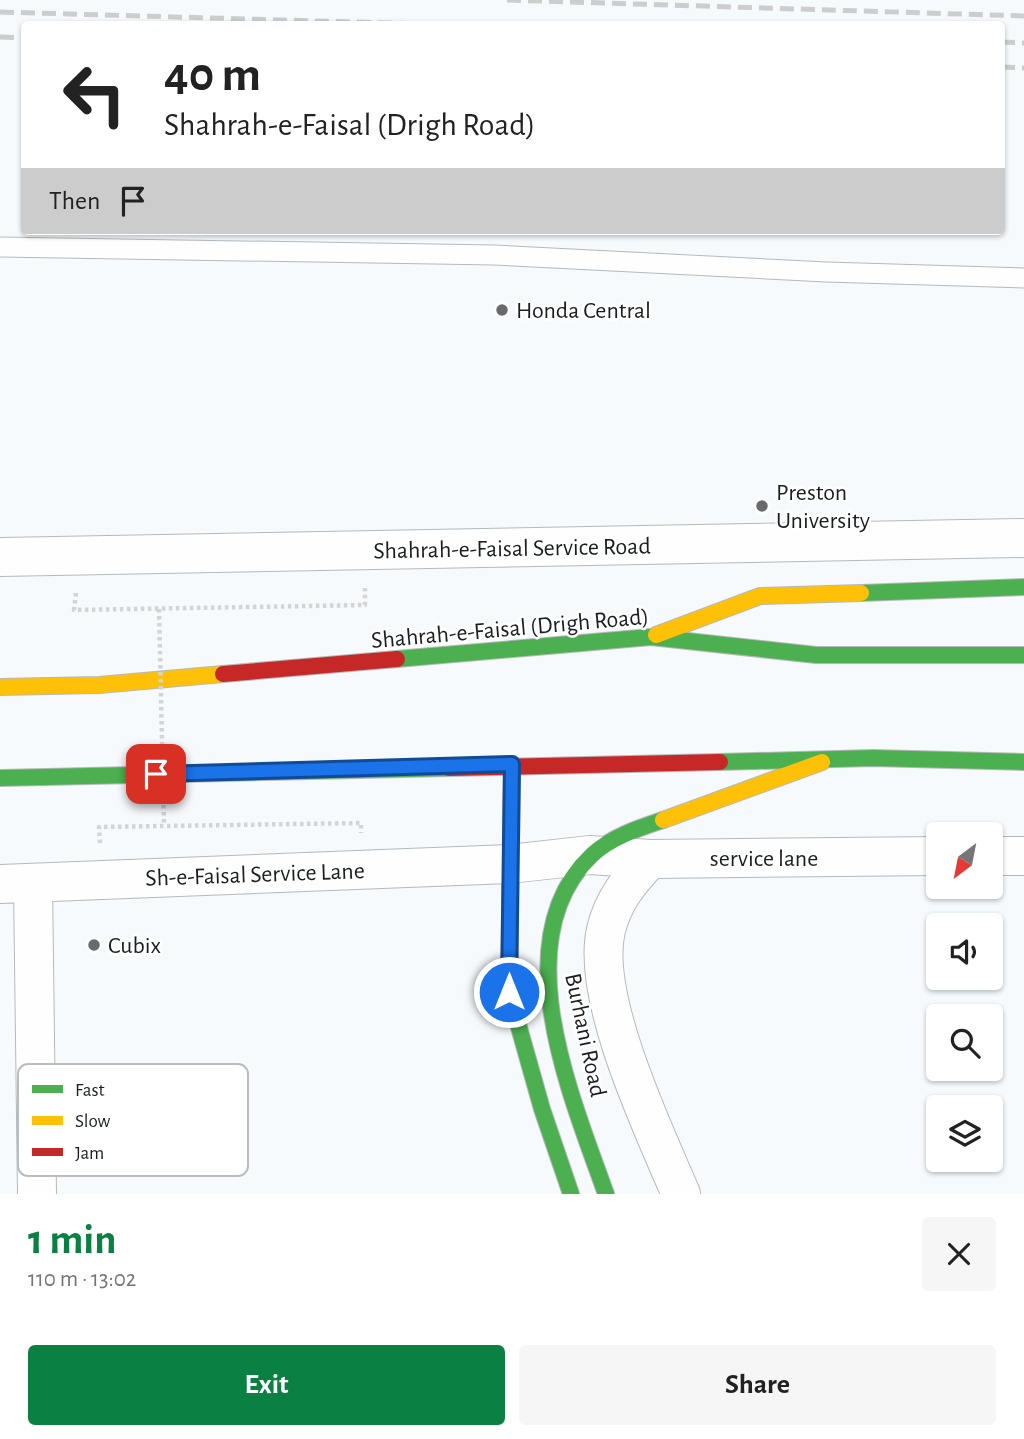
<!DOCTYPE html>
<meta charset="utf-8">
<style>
:root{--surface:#fff;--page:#f6f6f6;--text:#222;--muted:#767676;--accent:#0b8043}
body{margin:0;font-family:"Alegreya Sans",sans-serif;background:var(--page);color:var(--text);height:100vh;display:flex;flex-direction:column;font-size:26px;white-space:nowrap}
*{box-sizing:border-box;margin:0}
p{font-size:23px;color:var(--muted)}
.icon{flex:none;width:38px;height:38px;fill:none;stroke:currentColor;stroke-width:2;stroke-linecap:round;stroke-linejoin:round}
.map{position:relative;height:1194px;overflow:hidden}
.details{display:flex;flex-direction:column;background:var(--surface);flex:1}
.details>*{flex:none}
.guide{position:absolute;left:21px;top:21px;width:984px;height:214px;border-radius:7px;box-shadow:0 2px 5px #0004;background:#fff;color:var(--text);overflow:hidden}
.needle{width:46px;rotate:212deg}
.tools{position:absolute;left:926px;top:822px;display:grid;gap:14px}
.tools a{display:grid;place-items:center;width:77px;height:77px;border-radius:7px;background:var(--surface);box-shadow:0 2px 5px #0004;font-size:35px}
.pin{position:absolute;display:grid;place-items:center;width:60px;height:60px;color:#fff;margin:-30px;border-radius:14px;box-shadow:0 4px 10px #0006}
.me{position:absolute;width:77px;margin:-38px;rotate:0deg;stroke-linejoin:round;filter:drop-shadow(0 0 5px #0008)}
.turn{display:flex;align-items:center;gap:24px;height:147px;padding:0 28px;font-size:32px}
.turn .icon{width:91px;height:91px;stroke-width:2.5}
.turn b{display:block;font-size:49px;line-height:60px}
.then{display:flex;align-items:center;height:66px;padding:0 28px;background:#0003;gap:14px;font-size:26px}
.round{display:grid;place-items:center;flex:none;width:74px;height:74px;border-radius:7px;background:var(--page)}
.head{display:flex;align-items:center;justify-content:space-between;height:119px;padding:0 28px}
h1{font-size:42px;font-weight:700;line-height:52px;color:var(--accent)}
.button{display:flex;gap:14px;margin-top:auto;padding:14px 28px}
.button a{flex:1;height:80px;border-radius:7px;background:var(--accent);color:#fff;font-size:28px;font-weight:700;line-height:80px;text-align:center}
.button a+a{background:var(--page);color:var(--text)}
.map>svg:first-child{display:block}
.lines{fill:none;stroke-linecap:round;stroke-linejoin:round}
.lane-casing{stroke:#b6b9bb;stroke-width:21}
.street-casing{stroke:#b6b9bb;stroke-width:40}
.fast-casing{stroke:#b6b9bb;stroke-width:18}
.slow-casing{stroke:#b6b9bb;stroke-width:18}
.jam-casing{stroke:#b6b9bb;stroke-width:18}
.path{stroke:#d2d4d5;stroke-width:4.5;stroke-dasharray:3.5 3.5;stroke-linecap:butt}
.lane{stroke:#fefeff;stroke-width:19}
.street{stroke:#fefeff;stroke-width:38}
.fast{stroke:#4caf50;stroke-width:16}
.slow{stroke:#ffc107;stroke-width:16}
.jam{stroke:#c62828;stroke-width:16}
.rail{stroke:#cccdcd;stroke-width:5;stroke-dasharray:14 7;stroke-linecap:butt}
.path-bridge{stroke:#d2d4d5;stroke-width:4.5;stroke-dasharray:3.5 3.5;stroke-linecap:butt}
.route-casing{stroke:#114b97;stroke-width:18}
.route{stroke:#1a73e8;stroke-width:12}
.poi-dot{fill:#686b6e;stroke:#fff;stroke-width:2.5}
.labels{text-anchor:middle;stroke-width:5;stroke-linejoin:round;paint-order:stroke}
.poi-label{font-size:24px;fill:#1b1e21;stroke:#fff;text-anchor:start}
.street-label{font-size:24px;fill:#1b1e21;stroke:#fff}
.key{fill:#fff;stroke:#bbbcbc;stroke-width:2}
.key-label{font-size:19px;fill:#1b1e21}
</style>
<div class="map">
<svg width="1024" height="1194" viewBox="0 0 1024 1194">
<rect width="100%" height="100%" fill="#f7fafc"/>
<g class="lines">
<defs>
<path id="lane" d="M0 247 494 255 826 272 1024 278"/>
<path id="street" d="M0 557 1024 538
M990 856H1024
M650 859C630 880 613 900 606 930 590 997 654 1131 681 1194
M33 883 37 1194
M0 884 510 864 590 855 650 859 938 856"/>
<path id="fast" d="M861 593 1024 587
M397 659 651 637 816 655H1024
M720 762 873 758 1024 762
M512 764 509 992 542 1109 571 1194
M0 778 449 768
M606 1194C572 1098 503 939 592 855 611 837 639 828 663 820"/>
<path id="slow" d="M656 635 760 596 861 593
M0 687 99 685 223 674
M663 820 822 762"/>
<path id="jam" d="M223 674 397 659
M449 768 720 762"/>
</defs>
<use href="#lane" class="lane-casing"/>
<use href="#street" class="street-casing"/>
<use href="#fast" class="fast-casing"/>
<use href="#slow" class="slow-casing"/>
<use href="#jam" class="jam-casing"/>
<path class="path" d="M76 593 74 610 365 605V588
M100 843 99 827 361 823V833"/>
<use href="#lane" class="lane"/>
<use href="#street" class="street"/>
<use href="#fast" class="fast"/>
<use href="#slow" class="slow"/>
<use href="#jam" class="jam"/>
<path class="rail" d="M507 0 1024 16
M0 12 423 24
M0 37 24 38
M1001 42 1024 43
M1001 67 1024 68"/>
<path class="path-bridge" d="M159 609 164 826"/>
</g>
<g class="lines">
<defs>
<path id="route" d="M156 774 512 764 509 992"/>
</defs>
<use href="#route" class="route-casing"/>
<use href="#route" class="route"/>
</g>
<g class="poi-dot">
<circle cx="502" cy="310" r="7"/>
<circle cx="762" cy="506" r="7"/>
<circle cx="94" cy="945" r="7"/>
</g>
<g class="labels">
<g class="poi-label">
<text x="516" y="318">Honda Central</text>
<text x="776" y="500">Preston<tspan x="776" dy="28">University</tspan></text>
<text x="108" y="953">Cubix</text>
</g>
<g class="street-label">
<text transform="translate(512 548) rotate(-1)" y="8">Shahrah-e-Faisal Service Road</text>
<text transform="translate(510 628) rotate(-5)" y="8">Shahrah-e-Faisal (Drigh Road)</text>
<text x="764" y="866">service lane</text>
<text transform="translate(255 874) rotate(-2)" y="8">Sh-e-Faisal Service Lane</text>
<text transform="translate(586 1035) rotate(78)" y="8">Burhani Road</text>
</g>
</g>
<rect x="18" y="1064" width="230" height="112" rx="10" class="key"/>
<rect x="32" y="1085" width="31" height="8" fill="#4caf50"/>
<rect x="32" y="1116" width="31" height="9" fill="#ffc107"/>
<rect x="32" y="1148" width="31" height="8" fill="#c62828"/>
<g class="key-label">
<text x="75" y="1096">Fast</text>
<text x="75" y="1127">Slow</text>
<text x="75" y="1159">Jam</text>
</g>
</svg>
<div class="tools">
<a><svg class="needle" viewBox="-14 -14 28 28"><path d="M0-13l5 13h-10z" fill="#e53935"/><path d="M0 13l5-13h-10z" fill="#767676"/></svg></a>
<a><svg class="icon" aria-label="sound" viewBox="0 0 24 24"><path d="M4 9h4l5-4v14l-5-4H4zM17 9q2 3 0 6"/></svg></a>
<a><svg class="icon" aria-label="search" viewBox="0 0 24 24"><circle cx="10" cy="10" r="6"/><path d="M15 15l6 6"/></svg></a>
<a><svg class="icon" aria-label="layers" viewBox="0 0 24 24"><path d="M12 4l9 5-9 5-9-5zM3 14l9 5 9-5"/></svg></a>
</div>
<div class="pin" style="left:156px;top:774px;background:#d93025"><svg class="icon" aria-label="arrive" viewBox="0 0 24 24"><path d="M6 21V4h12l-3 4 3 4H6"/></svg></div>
<svg class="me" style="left:509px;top:992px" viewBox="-20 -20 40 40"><circle r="17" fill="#1a73e8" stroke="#fff" stroke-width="3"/><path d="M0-11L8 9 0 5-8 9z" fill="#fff"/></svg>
<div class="guide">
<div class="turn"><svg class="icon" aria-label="left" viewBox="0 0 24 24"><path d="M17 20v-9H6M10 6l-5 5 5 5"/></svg><div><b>40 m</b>Shahrah-e-Faisal (Drigh Road)</div></div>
<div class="then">Then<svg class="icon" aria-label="arrive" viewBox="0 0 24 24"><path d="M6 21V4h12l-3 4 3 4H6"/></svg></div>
</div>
</div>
<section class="details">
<div class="head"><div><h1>1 min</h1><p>110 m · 13:02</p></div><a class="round"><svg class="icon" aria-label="close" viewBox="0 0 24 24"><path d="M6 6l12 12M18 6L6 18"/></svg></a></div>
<div class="button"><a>Exit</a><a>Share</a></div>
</section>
